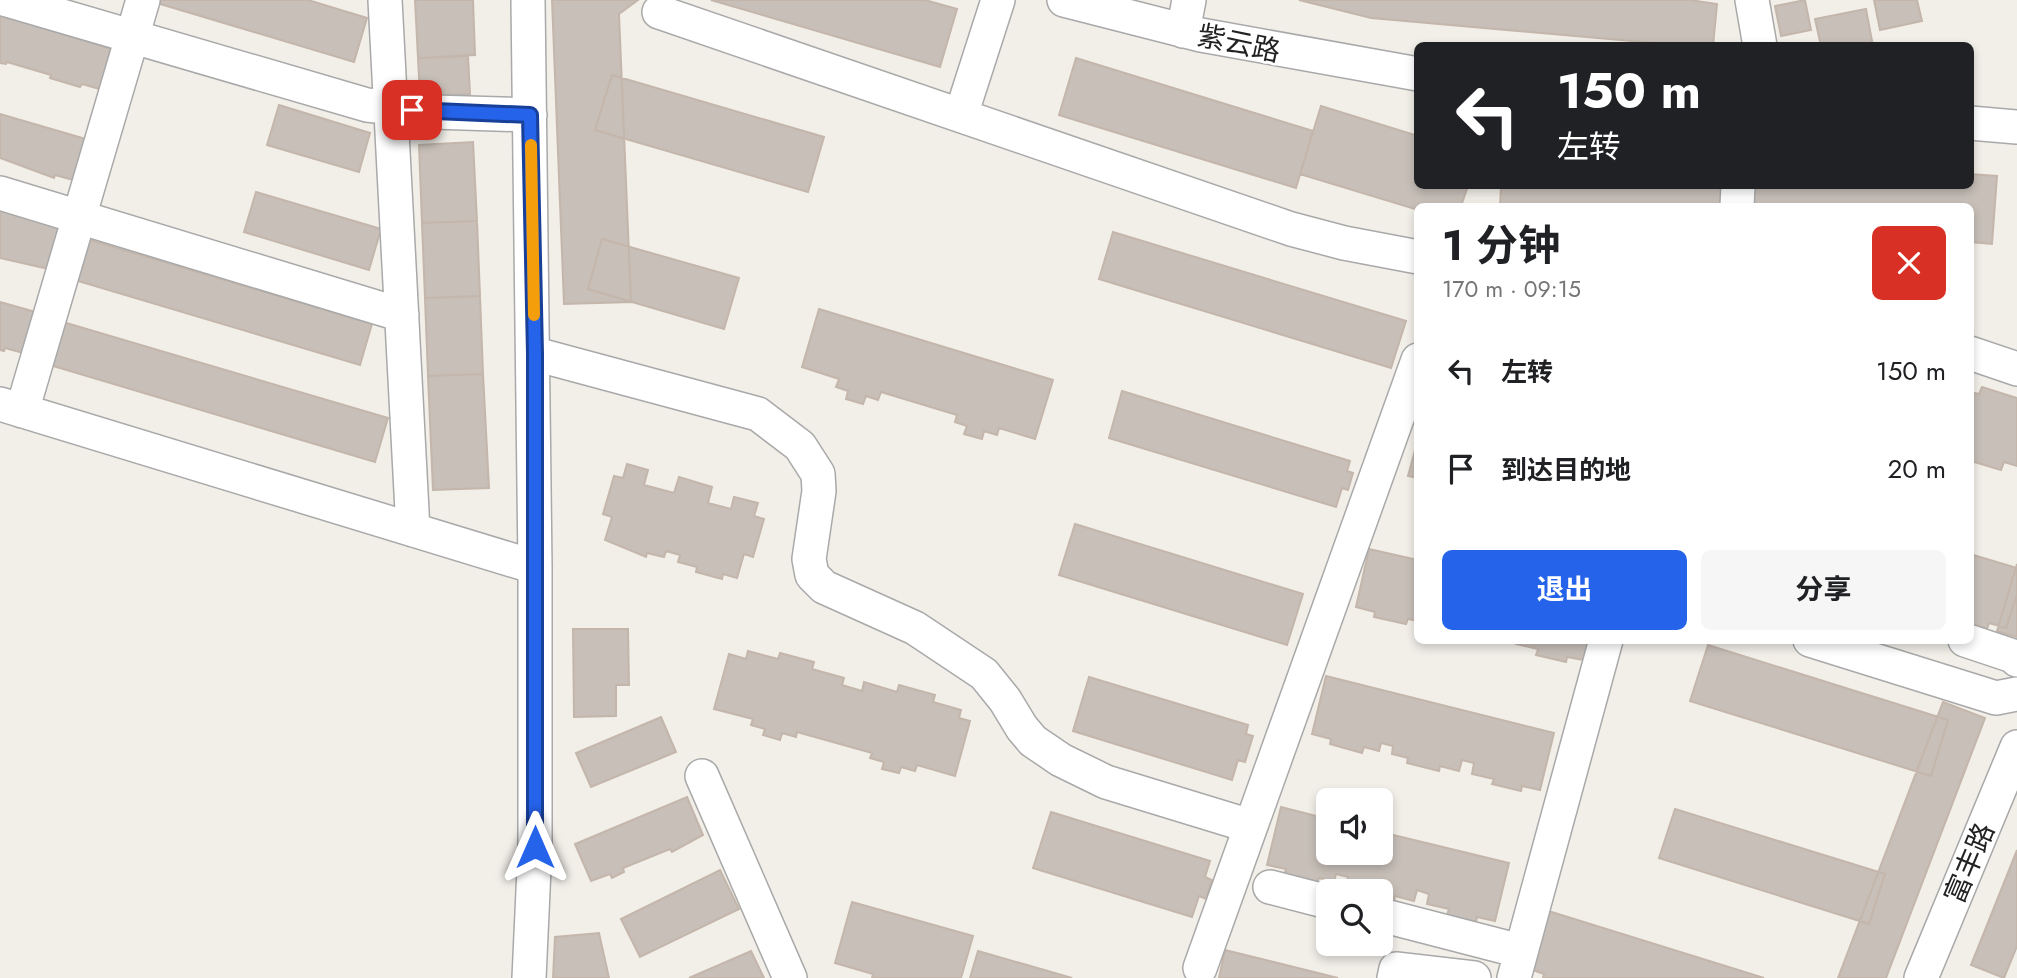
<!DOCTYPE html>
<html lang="zh">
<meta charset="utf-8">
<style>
:root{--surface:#fff;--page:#f6f6f6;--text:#202124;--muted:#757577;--accent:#2563eb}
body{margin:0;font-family:Jost,"Noto Sans SC",sans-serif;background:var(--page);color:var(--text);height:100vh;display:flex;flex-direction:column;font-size:26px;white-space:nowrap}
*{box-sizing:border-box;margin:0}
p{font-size:23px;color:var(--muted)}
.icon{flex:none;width:38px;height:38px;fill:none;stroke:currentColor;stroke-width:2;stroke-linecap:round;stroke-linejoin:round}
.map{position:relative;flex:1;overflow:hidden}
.details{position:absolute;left:1414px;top:203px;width:560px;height:441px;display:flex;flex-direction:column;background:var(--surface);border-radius:10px;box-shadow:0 4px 10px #0003}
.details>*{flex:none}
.hud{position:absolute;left:1414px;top:42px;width:560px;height:147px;border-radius:10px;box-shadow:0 4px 10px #0003;background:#202124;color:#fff;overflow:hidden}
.controls{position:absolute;left:1316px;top:788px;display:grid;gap:14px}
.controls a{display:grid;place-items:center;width:77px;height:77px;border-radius:10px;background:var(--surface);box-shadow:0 4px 10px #0003;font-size:35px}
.pin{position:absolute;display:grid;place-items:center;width:60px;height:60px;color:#fff;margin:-30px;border-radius:14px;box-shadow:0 4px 10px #0006}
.me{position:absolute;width:77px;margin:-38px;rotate:0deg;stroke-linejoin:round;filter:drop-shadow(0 0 5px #0008)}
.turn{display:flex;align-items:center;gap:24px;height:147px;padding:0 28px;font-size:32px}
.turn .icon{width:91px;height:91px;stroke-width:2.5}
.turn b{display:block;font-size:49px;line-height:60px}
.round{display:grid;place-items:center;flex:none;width:74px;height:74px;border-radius:10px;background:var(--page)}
.head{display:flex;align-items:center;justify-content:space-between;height:119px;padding:0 28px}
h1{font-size:42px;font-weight:700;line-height:52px}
.action{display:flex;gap:14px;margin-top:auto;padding:14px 28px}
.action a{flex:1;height:80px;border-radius:10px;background:var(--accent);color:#fff;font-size:28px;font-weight:700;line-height:80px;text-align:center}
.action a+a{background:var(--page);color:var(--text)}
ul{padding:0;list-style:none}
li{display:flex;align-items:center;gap:21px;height:98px;padding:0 28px}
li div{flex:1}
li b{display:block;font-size:26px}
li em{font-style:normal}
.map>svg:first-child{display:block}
.building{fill:#c7bfb8;stroke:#c4b6ab;stroke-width:2}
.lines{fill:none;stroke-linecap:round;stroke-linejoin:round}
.minor-casing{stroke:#a9a9a9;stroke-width:36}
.minor{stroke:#fff;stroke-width:33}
.route-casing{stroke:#184099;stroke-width:18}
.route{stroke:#2563eb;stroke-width:12}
.slow{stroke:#f59e0b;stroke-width:12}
.labels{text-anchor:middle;stroke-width:5;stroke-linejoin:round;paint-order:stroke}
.street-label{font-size:28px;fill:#222;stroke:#fff}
</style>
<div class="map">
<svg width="2017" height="978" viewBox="0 0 2017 978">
<rect width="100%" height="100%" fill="#f2efe9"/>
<path class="building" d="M158 0H308L367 18 354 62 157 3Z
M415 0H473L475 55 418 58Z
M552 0H638L619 14 631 302 564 304Z
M711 0H925L957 9 940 67Z
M1299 0H1690L1717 4 1713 46H1688L1371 18Z
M1805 0 1811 30 1781 36 1775 6Z
M1874 0H1917L1922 21 1880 30Z
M1866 9 1873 46H1821L1815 19Z
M0 15 115 50 103 90 82 84 80 87 50 78 51 75 7 62 6 64 0 63Z
M468 56 470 94 420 96 418 58Z
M1076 58 1313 131 1296 188 1059 115Z
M612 75 824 137 808 192 595 130Z
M279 105 370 133 359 172 267 145Z
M1321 106 1418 136V186H1468L1461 206H1418V210L1300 174Z
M0 114 89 140 77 181 55 175 54 178 0 158Z
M473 142 477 221 422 223 419 145Z
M1970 174 1997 176 1992 244 1970 242V206H1752L1754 186H1970Z
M1501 186H1727L1725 206 1513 204V206H1500Z
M256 192 381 229 369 270 244 232Z
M0 209 65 229 53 270 0 258Z
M477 221 480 296 425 298 422 223Z
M1113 232 1406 321 1391 368 1099 279Z
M87 239 372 324 360 365 75 280Z
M602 239 739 278 724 329 588 289Z
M480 296 483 374 428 376 425 298Z
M0 302 39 313 27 354 5 348 4 351 0 350Z
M819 309 1053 380 1035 439 999 428 997 435 984 431 982 439 964 434 967 426 955 422 957 415 881 392 878 400 866 396 863 404 846 399 848 391 836 387 839 379 802 367Z
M63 322 388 418 375 462 50 365Z
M483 374 489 488 433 490 428 376Z
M1982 387 2017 398V466L2004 462 2001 470 1971 461 1973 452H1970V392L1979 394Z
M1122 391 1350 461 1347 471 1353 473 1348 490 1342 488 1336 507 1109 438Z
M1418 439V478L1408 476Z
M627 464 648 470 644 485 674 493 679 477 712 487 708 503 731 509 734 497 758 503 754 516 764 519 753 557 744 554 737 578 723 574 722 579 696 572 697 567 678 562 680 555 666 551 664 557 647 553 646 557 605 540 612 517 603 514 614 476 623 478Z
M1075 524 1303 594 1287 645 1059 575Z
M1369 549 1418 560V621L1408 619 1406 624 1374 617 1375 612 1356 607Z
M1970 554 2017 568V594L2006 628 1989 623 1987 629 1970 623Z
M2017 564V637L1997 631Z
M573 629H628L629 685H616V716L574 717Z
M1517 640H1589L1584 660 1567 657 1566 662 1536 655 1538 649 1516 644Z
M1708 645 1948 720 1931 776 1690 701Z
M748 651 778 659 780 653 814 662 812 669 844 678 842 685 862 691 864 682 897 692 899 685 935 695 933 702 961 710 959 718 970 721 955 776 917 765 915 771 901 767 899 773 882 769 884 762 870 758 872 753 797 732 796 737 782 733 780 740 763 735 765 729 751 725 753 719 714 709 729 654 746 659Z
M1326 676 1554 733 1540 790 1522 786 1521 791 1492 784 1494 779 1472 774 1474 763 1462 760 1459 771 1440 766 1439 771 1407 763 1408 758 1392 754 1393 746 1381 743 1379 751 1364 747 1362 753 1330 744 1331 739 1312 734Z
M1089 677 1248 725 1246 734 1253 736 1245 762 1238 760 1232 780 1073 731Z
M1943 702 1985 718 1886 978H1838Z
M661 717 676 752 591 787 576 753Z
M687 797 703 835 672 852 670 849 623 868 624 872 612 878 610 874 591 881 575 844Z
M1281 807 1328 819V852H1381V832L1509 863 1495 921 1477 917 1476 922 1447 915 1449 909 1427 904 1429 894 1417 890 1414 901 1395 896 1394 902 1381 898V891H1363V888L1346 885 1348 877 1336 874 1334 882 1319 878 1317 883 1284 875 1286 869 1267 865Z
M1675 809 1885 874 1869 924 1659 858Z
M1051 812 1210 861 1205 877 1212 880 1206 899 1199 896 1192 917 1033 868Z
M2017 850V946L2004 978 1971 965Z
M720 870 739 909 640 957 621 919Z
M852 902 973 936 961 978H872L873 974 835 963Z
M1542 909 1764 978H1543L1544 974 1524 967Z
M599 933 609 978H553L555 937Z
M1225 950 1338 978H1219Z
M751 951 764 978H689Z
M978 951 1072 978H970Z"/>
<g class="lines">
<defs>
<path id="minor" d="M7 0 367 105 433 112 530 115
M385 0 413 530
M528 0 535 567V847L529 978
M1064 0 1201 35 1418 74
M1752 0 1760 46
M659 12 1291 229 1344 243 1418 257
M1183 31 1189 0
M961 115 998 0
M1970 123 2017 127
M0 193 402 315
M1737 206 1738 186
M1970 353 2017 369
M535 354 758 414 800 446 818 474 819 491 809 559 812 575 824 587 915 628 984 674 1005 700 1022 728 1033 741 1061 760 1106 782 1250 826
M0 404 535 567
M22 411 143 0
M1810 640 1996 698 2017 694
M1965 640 2013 656 2017 660
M702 776 790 978
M1270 887 1328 902
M1381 915 1520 951
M1200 968 1418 360
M1394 978 1396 969 1474 978
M1514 978 1606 640
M1921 978 2017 747"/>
</defs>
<use href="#minor" class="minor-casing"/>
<use href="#minor" class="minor"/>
</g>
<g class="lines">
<defs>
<path id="route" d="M412 110 530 115 535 354V847"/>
</defs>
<use href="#route" class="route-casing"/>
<use href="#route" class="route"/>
<path class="slow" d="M531 145 534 315"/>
</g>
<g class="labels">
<g class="street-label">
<text transform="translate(1239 43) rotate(12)" y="10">紫云路</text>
<text transform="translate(1969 863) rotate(-67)" y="10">富丰路</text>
</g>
</g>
</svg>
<div class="controls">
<a><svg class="icon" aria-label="sound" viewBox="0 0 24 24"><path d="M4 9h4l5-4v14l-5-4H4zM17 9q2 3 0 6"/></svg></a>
<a><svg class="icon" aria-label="search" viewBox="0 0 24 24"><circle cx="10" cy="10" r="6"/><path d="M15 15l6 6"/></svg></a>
</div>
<div class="pin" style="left:412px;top:110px;background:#d93025"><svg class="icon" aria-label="arrive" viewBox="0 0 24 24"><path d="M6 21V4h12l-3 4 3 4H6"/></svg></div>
<svg class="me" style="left:535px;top:847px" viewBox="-20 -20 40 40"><path d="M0-17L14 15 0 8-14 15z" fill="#2563eb" stroke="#fff" stroke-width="4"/></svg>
<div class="hud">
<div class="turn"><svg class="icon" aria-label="left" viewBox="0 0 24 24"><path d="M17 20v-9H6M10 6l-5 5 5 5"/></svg><div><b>150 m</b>左转</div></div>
</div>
<section class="details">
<div class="head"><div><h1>1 分钟</h1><p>170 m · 09:15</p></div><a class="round" style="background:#d93025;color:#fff"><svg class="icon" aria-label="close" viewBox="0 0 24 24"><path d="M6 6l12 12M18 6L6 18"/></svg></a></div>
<ul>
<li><svg class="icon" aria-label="left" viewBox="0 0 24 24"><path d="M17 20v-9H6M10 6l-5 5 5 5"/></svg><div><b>左转</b></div><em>150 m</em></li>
<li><svg class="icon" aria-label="arrive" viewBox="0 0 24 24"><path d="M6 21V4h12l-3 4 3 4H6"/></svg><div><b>到达目的地</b></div><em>20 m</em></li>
</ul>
<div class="action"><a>退出</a><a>分享</a></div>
</section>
</div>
